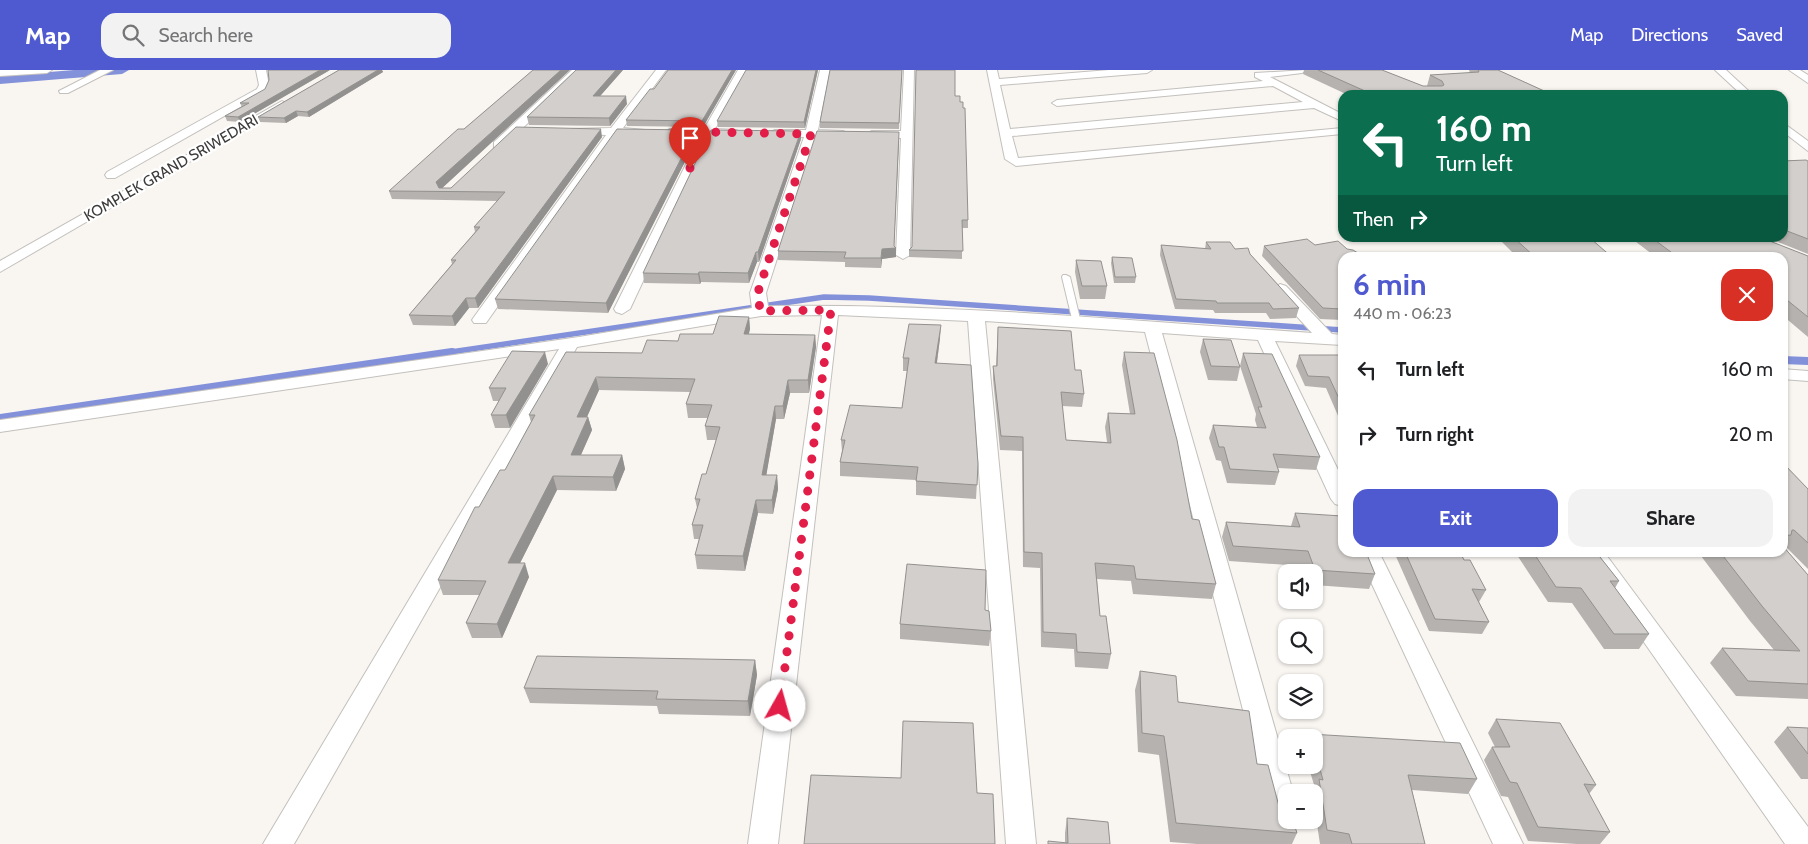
<!DOCTYPE html>
<meta charset="utf-8">
<style>
:root{--surface:#fff;--page:#f2f2f2;--text:#202124;--muted:#757577;--accent:#505ad0}
body{margin:0;font-family:Cabin,sans-serif;background:var(--page);color:var(--text);height:100vh;display:flex;flex-direction:column;font-size:19px;white-space:nowrap}
*{box-sizing:border-box;margin:0}
p{font-size:16px;color:var(--muted)}
.icon{flex:none;width:28px;height:28px;fill:none;stroke:currentColor;stroke-width:2;stroke-linecap:round;stroke-linejoin:round}
.map{position:relative;flex:1;overflow:hidden}
.panel{position:absolute;left:1338px;top:182px;width:450px;height:305px;display:flex;flex-direction:column;background:var(--surface);border-radius:15px;box-shadow:0 1px 4px #0004}
.panel>*{flex:none}
.top-card{position:absolute;left:1338px;top:20px;width:450px;height:152px;border-radius:15px;box-shadow:0 1px 4px #0004;background:#0b6e4f;color:#fff;overflow:hidden}
.fabs{position:absolute;left:1278px;top:494px;display:grid;gap:10px}
.fabs a{display:grid;place-items:center;width:45px;height:45px;border-radius:10px;background:var(--surface);box-shadow:0 1px 4px #0004;font-size:25px}
.pin{position:absolute;display:grid;place-items:center;width:42px;height:42px;color:#fff;margin:-51px -21px;border-radius:50% 50% 50% 0;rotate:-45deg;box-shadow:0 0 5px #0007}
.pin .icon{rotate:45deg}
.me{position:absolute;width:55px;margin:-28px;rotate:7deg;stroke-linejoin:round;filter:drop-shadow(0 0 4px #0008)}
.turn{display:flex;align-items:center;gap:18px;height:105px;padding:0 15px;font-size:22px}
.turn .icon{width:65px;height:65px;stroke-width:2.5}
.turn b{display:block;font-size:35px;line-height:42px}
.then{display:flex;align-items:center;height:48px;padding:0 15px;background:#0003;gap:10px;font-size:19px}
.round{display:grid;place-items:center;flex:none;width:52px;height:52px;border-radius:15px;background:var(--page)}
.overview{display:flex;align-items:center;justify-content:space-between;height:85px;padding:0 15px}
h1{font-size:30px;font-weight:700;line-height:38px;color:var(--accent)}
.button{display:flex;gap:10px;margin-top:auto;padding:10px 15px}
.button a{flex:1;height:58px;border-radius:15px;background:var(--accent);color:#fff;font-size:20px;font-weight:700;line-height:58px;text-align:center}
.button a+a{background:var(--page);color:var(--text)}
ul{padding:0;list-style:none}
li{display:flex;align-items:center;gap:15px;height:65px;padding:0 15px}
li div{flex:1}
li b{display:block;font-size:19px}
li em{font-style:normal}
header{display:flex;align-items:center;gap:30px;box-sizing:border-box;height:70px;padding:0 25px;background:var(--accent);color:#fff}
header strong{font-size:24px}
nav{display:flex;gap:28px;margin-inline-start:auto;font-size:18px}
.search{width:350px;height:45px;background:var(--page);display:flex;align-items:center;gap:12px;box-sizing:border-box;padding:0 18px;border-radius:15px;color:var(--muted);font-size:19px}
.map>svg:first-child{display:block}
.lines{fill:none;stroke-linecap:round;stroke-linejoin:round}
.stream-far1{stroke:#8391da;stroke-width:5.5}
.stream{stroke:#8391da;stroke-width:8}
.canal{fill:#8391da;fill-rule:evenodd}
.lane-casing{stroke:#c3c0bd;stroke-width:2}
.street-casing{stroke:#c3c0bd;stroke-width:2}
.lane{fill:#fff;fill-rule:evenodd}
.street{fill:#fff;fill-rule:evenodd}
.wall{fill:#b5b2af}
.shaded-wall{fill:#93918f}
.building{fill:#d2cfcc;stroke:#93918f}
.route{stroke:#e11d48;stroke-width:9;stroke-dasharray:0 16.2}
.labels{text-anchor:middle;stroke-width:4.5;stroke-linejoin:round;paint-order:stroke}
.far-street-label{font-size:15px;fill:#3e3c3b;stroke:#fff}
</style>
<header>
<strong>Map</strong>
<div class="search"><svg class="icon" aria-label="search" viewBox="0 0 24 24"><circle cx="10" cy="10" r="6"/><path d="M15 15l6 6"/></svg>Search here</div>
<nav><a>Map</a><a>Directions</a><a>Saved</a></nav>
</header>
<div class="map">
<svg width="1808" height="774" viewBox="0 0 1808 774">
<rect width="100%" height="100%" fill="#f9f6f2"/>
<g class="lines">
<path class="stream-far1" d="M444 283 824 227 869 228 1342 260"/>
<path class="stream" d="M1782 290 1808 291
M0 348 452 282"/>
<path class="canal" d="M74 0H129L122 4 0 14V6Z"/>
<defs>
<path id="lane" d="M1063 205H1066L1070 207 1081 253 1080 255H1077L1073 253 1062 207Z"/>
<path id="street" d="M0 0H52L47 3 0 6Z
M100 0H113L68 23H60L59 21Z
M256 0H266L269 15 265 23 115 108H107L105 105 107 102 257 19 259 15Z
M572 0H583L502 78H494V72Z
M656 0H666L623 58 645 60V64L618 65 486 253H474L472 250 474 247 606 65 575 64 571 63V59L611 58Z
M738 0H748L715 59 736 60 742 63 736 66H711L630 239 622 244 616 242 614 239 700 66 670 65 664 62 670 59H704Z
M820 0H830L818 60 843 61 849 64 843 67H816L766 223 768 236C950 233 1131 251 1312 263L1272 219 1280 214 1286 216 1332 264 1342 265V275L1275 271 1342 408V436L1335 434 1331 429 1258 270 1162 263 1293 722H1286V750H1300L1296 757 1286 761 1276 757 1271 748 1145 262 985 251 1036 774H1006L968 251 838 245 778 774H748L822 245 761 246 577 277 294 774H263L559 279 0 362V350L579 267 752 238 750 223 804 67 775 66 769 63 775 60H806Z
M904 0H914L910 185 903 189 896 185 901 68 872 67 866 64 872 61H901Z
M987 0H997L999 9 1109 0H1152L1147 3 1000 15 1010 59 1303 32 1273 16 1057 36 1052 33 1057 30 1263 11 1255 7V3L1307 0 1302 3 1270 7 1342 44V51L1314 38 1012 66 1018 88 1342 58V64L1016 96 1005 89Z
M1715 0H1726L1753 25H1742Z
M1789 0H1800L1808 5V13Z
M282 31 287 34 286 36 0 202V191Z
M1782 52 1808 71V81L1782 61Z
M1782 299 1808 301V311L1782 309Z
M1357 482H1379L1523 774H1493Z
M1581 482H1604L1808 757V774H1785Z"/>
</defs>
<use href="#lane" class="lane-casing"/>
<use href="#street" class="street-casing"/>
<use href="#lane" class="lane"/>
<use href="#street" class="street"/>
</g>
<path class="wall" d="M330 0 240 52 227 51 225 46 242 37 240 33Z
M339 0H382L383 2 309 47 298 46 286 53 260 52 258 47Z
M533 0H570L442 118H451L602 67 478 238H469L455 256 413 255 409 245 452 194 451 190 475 162 474 157 498 131 392 129 389 121 464 59Z
M576 0H623L600 26 627 34 610 56 529 55 527 47Z
M668 0H736L703 57 627 56 626 50 654 19Z
M818 0 805 58 718 57 717 51Z
M902 0 899 59 820 58V52Z
M1304 0H1382L1423 16H1428H1427L1430 5 1470 3 1469 0H1498L1553 25H1348L1303 4Z
M955 26 960 32 968 150V158H962V189L909 187V180L912 177Z
M696 60 697 68 608 243 498 239 495 229Z
M801 69 759 192H757L749 213 701 212 700 214 644 213 643 203Z
M1782 91H1808V184L1768 168H1782Z
M1498 168H1762L1808 186V267L1782 245V188H1657L1631 168H1590L1612 188H1518Z
M1206 172 1235 179 1250 184 1299 238 1296 248 1270 249 1266 243H1215L1213 240 1175 239 1160 185 1161 175 1205 179Z
M1315 175 1342 188V250L1320 249 1262 186 1264 176Z
M894 176 896 178V187L882 189 881 198 845 197V192L778 190V181Z
M1112 187 1136 207 1135 213H1114L1111 193Z
M1076 190 1107 216 1105 229H1080L1075 202Z
M749 247 750 259 749 264 815 265 816 277 809 323H790L784 349H776L766 405H777L778 419 773 444 758 443 745 501 697 499 695 485 699 469H694L692 455 697 438 695 429 706 404 716 370H707L705 356 708 348H688L686 334 690 322 599 320 587 347H588L592 360 581 385H622L625 399 616 421 557 420 520 493 529 507 502 568H472L466 553 480 525H443L438 510 479 437 505 400 531 352 529 345 642 283 678 271 713 264Z
M998 257 1075 300 1084 324 1082 337 1062 336 1066 370 1107 372 1105 357 1108 343 1130 344 1122 295 1124 282 1192 449 1216 514 1212 529 1133 524 1131 511 1097 509 1100 546 1111 584 1108 599 1075 597 1074 579 1041 577 1040 498 1023 497 1022 381 1000 380 993 309V296H996Z
M940 268 937 293 978 394 976 429 916 425V410L840 406V392L842 381 841 370 902 338 907 301H903V288Z
M1203 269 1240 297 1237 311 1208 310 1200 282Z
M1243 283 1320 387 1316 400 1278 398 1279 402 1275 415 1227 413 1221 391 1216 390 1209 368 1213 355 1257 357 1255 350 1256 344 1240 296Z
M1299 285H1342V355L1326 318 1305 316 1296 296Z
M548 294 510 358H495L491 345 499 331H493L489 318Z
M1782 392 1808 419V499L1784 475 1783 476 1808 505V629L1736 626 1710 593 1722 578 1774 580 1750 551 1698 482H1782Z
M1295 443 1375 504 1369 519 1314 515V502H1305L1303 496 1229 491 1222 467 1226 452 1291 456Z
M1394 482H1460L1464 490 1486 520 1479 532 1489 552 1482 564 1429 561Z
M1515 482H1596L1619 511 1615 518 1649 564 1639 579H1604L1572 533 1548 532Z
M985 540 991 561 989 576 900 569V554Z
M755 590 757 605 750 646 659 644 657 636 530 633 524 618Z
M1140 601 1257 694 1284 755 1297 763 1292 774H1197L1170 772 1159 685 1138 682 1135 620Z
M1496 649 1596 715 1589 724 1610 762 1600 774H1577L1528 771 1508 727 1501 726 1484 690 1492 677H1495L1488 663Z
M1787 657 1808 658V709H1801L1774 672Z
M1310 664 1477 709 1468 724 1412 720 1425 774H1320L1314 735V722H1313L1315 718 1308 695H1314V668H1308Z
M1067 748 1110 774H1048V771L1065 773V763Z"/>
<path class="shaded-wall" d="M320 0H330L240 52 238 47Z
M378 0H382L383 2 309 47 307 42Z
M561 0H570L439 121 436 112Z
M616 0H623L594 33 593 26Z
M732 0H736L703 57 702 51Z
M816 0H818L805 58 804 52Z
M626 26 627 34 610 56 609 48Z
M296 41 298 46 286 53 284 48Z
M601 59 602 67 478 238 475 228Z
M696 60 697 68 608 243 606 233Z
M801 61V69L759 192 758 182Z
M899 70 894 178H896V187L882 189 881 198V188Z
M756 182 757 192 749 213 748 203Z
M699 202 701 212 700 214 698 204Z
M466 228 469 238 455 256 452 246Z
M749 247 750 259 745 276 744 264Z
M941 255 940 268 935 306V293Z
M815 265 816 277 809 323 808 310Z
M545 282 548 294 510 358 506 345Z
M596 307 599 320 581 360 577 347Z
M788 310 790 323 784 349 783 336Z
M775 336 776 349 764 419 762 405Z
M588 347 592 360 575 398 571 385Z
M622 385 625 399 616 421 613 407Z
M777 405 778 419 773 444 772 430Z
M553 406 557 420 513 507 508 493Z
M756 430 758 443 745 501 743 486Z
M525 493 529 507 502 568 497 554Z
M755 590 757 605 750 646 748 631Z"/>
<path class="building" d="M268 0H320L238 47 225 46 249 33H240L265 19 269 10Z
M339 0H378L307 42 296 41 284 48 258 47Z
M533 0H561L436 112 439 118H451L516 57 601 59 475 228H466L452 246 409 245 456 190H451L480 157H474L505 122 389 121 458 59H464Z
M576 0H616L593 26H626L609 48 527 47Z
M668 0H732L702 51 626 50 650 19H654Z
M746 0H816L804 52 717 51Z
M830 0H902L899 53 820 52Z
M916 0H955V26H960V32H963V38H965L968 150H962L963 181 909 180 912 177Z
M1318 0H1382L1423 16H1442L1444 15 1442 11 1430 5 1479 2 1478 0H1498L1553 25H1374Z
M617 59 696 60 606 233 495 229Z
M711 60 801 61 758 182H756L748 203 699 202 698 204 643 203Z
M817 61 899 62 894 176 896 178 882 179 881 188H844L846 182 778 181Z
M1806 90 1808 91V169L1782 159V91Z
M1514 168H1590L1613 188H1545L1543 186H1534Z
M1652 168H1762L1808 186V247L1782 226V188H1679Z
M1307 169 1315 175 1338 171 1347 179 1353 180 1366 188H1342V239L1323 238 1264 176Z
M1206 172H1230L1235 179 1248 178 1250 184 1299 238 1273 239 1269 233H1217L1216 231 1176 229 1161 175 1211 179Z
M1112 187 1132 188 1136 207H1115Z
M1076 190 1101 191 1107 216H1082Z
M719 246 749 247 744 264 815 265 808 310H788L783 336H775L762 405H777L772 430H756L743 486 695 485 703 455H692L700 429H695L702 404H706L720 357 705 356 712 335 686 334 695 309 596 307 577 347H588L571 385H622L613 407 553 406 508 493H525L497 554 466 553 486 511 438 510 475 437H479L500 400H505L535 345H529L566 282 642 283 647 270 678 271 680 264H713Z
M909 254 941 255 935 293 971 295 978 394 977 415 916 411 918 397 840 392 845 370H841L850 335 902 338 909 288H903Z
M998 257 1071 261 1075 300H1081L1084 324 1061 322 1066 370 1111 373 1108 343 1135 344 1124 282 1154 283 1177 370 1192 449 1199 450 1216 514 1136 509 1134 496 1095 493 1100 546H1106L1111 584 1077 582 1076 564 1043 562 1042 483 1024 482 1023 367 1001 366 993 296H997Z
M1203 269 1231 270 1240 297 1211 296Z
M512 281 545 282 506 345H491L506 318H489Z
M1243 283 1272 284 1320 387 1273 384 1279 402 1230 399 1224 377H1219L1213 355 1266 358 1258 337H1262Z
M1299 285H1342V335L1329 307 1308 306Z
M1782 392 1808 419V473L1794 460H1792L1791 465 1782 466Z
M1295 443 1342 446V482H1366L1375 504 1315 500 1308 481 1233 476 1226 452 1300 457Z
M1782 475 1808 505V614L1748 611 1722 578 1800 581 1762 536 1720 482H1782Z
M1405 482H1460L1464 490H1470L1486 520 1472 519 1489 552 1435 549Z
M1533 482H1596L1619 511H1610L1649 564H1614L1581 518 1556 517Z
M907 494 986 500 985 540 989 541 991 561 900 554Z
M537 586 755 590 748 631 656 629 658 621 524 618Z
M1140 601 1176 606 1178 632 1249 641 1257 694 1268 695 1284 755 1295 757 1297 763 1176 753 1164 666 1142 663Z
M1496 649 1560 653 1596 715 1584 714 1610 762 1538 757 1517 713 1510 712 1492 677H1510Z
M903 651 973 653 977 723 993 724 995 774H804L811 705 901 708Z
M1787 657 1808 658V684Z
M1310 664 1460 673 1477 709 1408 705 1425 774H1352L1349 764 1327 760 1319 709 1323 710 1314 678V668H1311Z
M1067 748 1108 752 1110 774H1048V771L1068 773Z"/>
<g class="lines">
<path class="route" d="M690 98 707 62 811 64 758 222 760 241 831 240 780 636"/>
</g>
<g class="labels">
<g class="far-street-label">
<text transform="translate(171 98) rotate(-30)" y="5">KOMPLEK GRAND SRIWEDARI</text>
</g>
</g>
</svg>
<div class="fabs">
<a><svg class="icon" aria-label="sound" viewBox="0 0 24 24"><path d="M4 9h4l5-4v14l-5-4H4zM17 9q2 3 0 6"/></svg></a>
<a><svg class="icon" aria-label="search" viewBox="0 0 24 24"><circle cx="10" cy="10" r="6"/><path d="M15 15l6 6"/></svg></a>
<a><svg class="icon" aria-label="layers" viewBox="0 0 24 24"><path d="M12 4l9 5-9 5-9-5zM3 14l9 5 9-5"/></svg></a>
<a>+</a>
<a>−</a>
</div>
<div class="pin" style="left:690px;top:98px;background:#d93025"><svg class="icon" aria-label="arrive" viewBox="0 0 24 24"><path d="M6 21V4h12l-3 4 3 4H6"/></svg></div>
<svg class="me" style="left:780px;top:636px" viewBox="-20 -20 40 40"><circle r="19" fill="#fff"/><path d="M0-13L10 11 0 6-10 11z" fill="#e11d48"/></svg>
<div class="top-card">
<div class="turn"><svg class="icon" aria-label="left" viewBox="0 0 24 24"><path d="M17 20v-9H6M10 6l-5 5 5 5"/></svg><div><b>160 m</b>Turn left</div></div>
<div class="then">Then<svg class="icon" aria-label="right" viewBox="0 0 24 24"><path d="M7 20v-9h11M14 6l5 5-5 5"/></svg></div>
</div>
<section class="panel">
<div class="overview"><div><h1>6 min</h1><p>440 m · 06:23</p></div><a class="round" style="background:#d93025;color:#fff"><svg class="icon" aria-label="close" viewBox="0 0 24 24"><path d="M6 6l12 12M18 6L6 18"/></svg></a></div>
<ul>
<li><svg class="icon" aria-label="left" viewBox="0 0 24 24"><path d="M17 20v-9H6M10 6l-5 5 5 5"/></svg><div><b>Turn left</b></div><em>160 m</em></li>
<li><svg class="icon" aria-label="right" viewBox="0 0 24 24"><path d="M7 20v-9h11M14 6l5 5-5 5"/></svg><div><b>Turn right</b></div><em>20 m</em></li>
</ul>
<div class="button"><a>Exit</a><a>Share</a></div>
</section>
</div>
